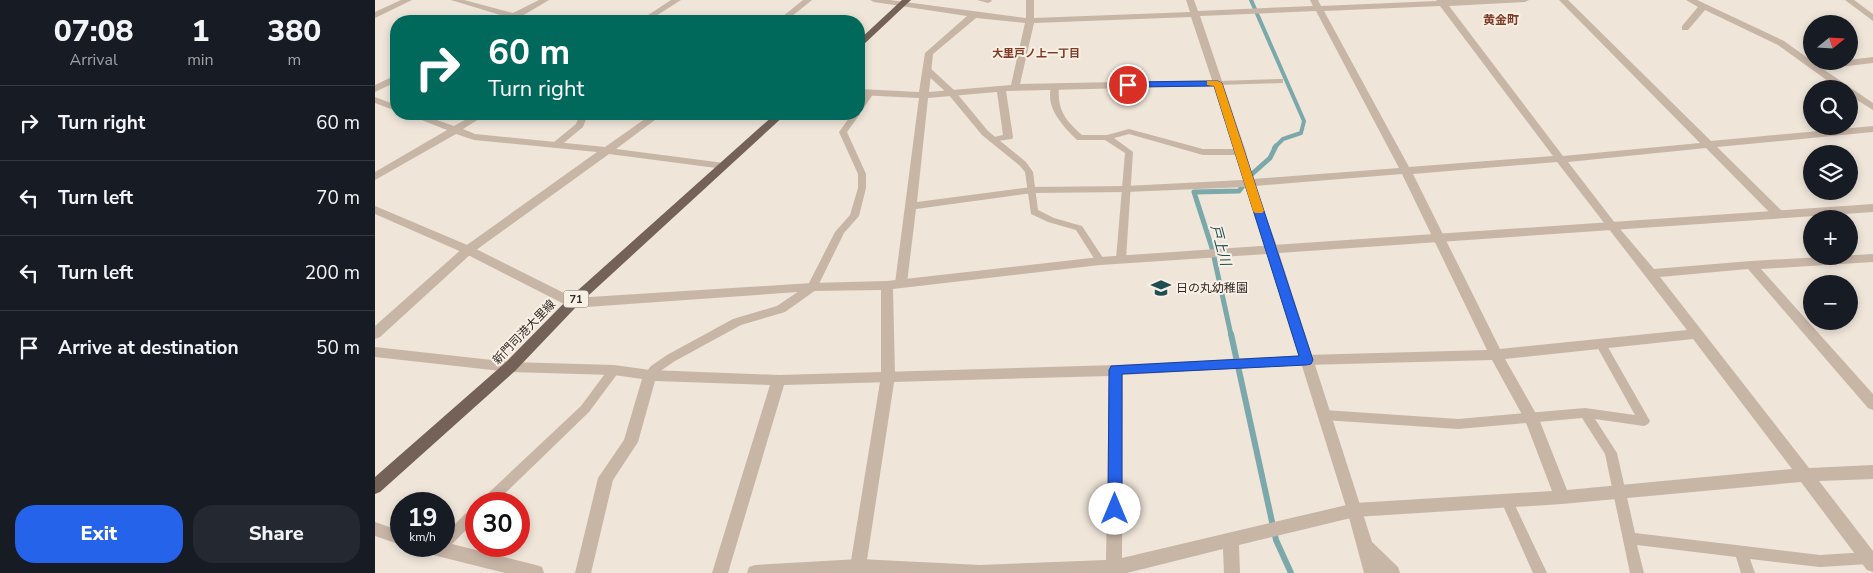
<!DOCTYPE html>
<meta charset="utf-8">
<style>
:root{--surface:#171b24;--page:#242831;--text:#f1f3f6;--muted:#9ea1a6;--line:#363941;--accent:#2563eb}
body{margin:0;font-family:"Nunito Sans","Noto Sans JP",sans-serif;background:var(--page);color:var(--text);height:100vh;display:flex;flex-direction:column;font-size:19px;white-space:nowrap}
*{box-sizing:border-box;margin:0}
p{font-size:16px;color:var(--muted)}
.icon{flex:none;width:28px;height:28px;fill:none;stroke:currentColor;stroke-width:2;stroke-linecap:round;stroke-linejoin:round}
.map{position:relative;flex:1;overflow:hidden}
.panel{display:flex;flex-direction:column;background:var(--surface);width:375px}
.panel>*{flex:none}
.banner{position:absolute;left:15px;top:15px;width:475px;height:105px;border-radius:20px;box-shadow:0 2px 8px #0003;background:#00695c;color:#fff;overflow:hidden}
.needle{width:32px;rotate:72deg}
.controls{position:absolute;left:1428px;top:15px;display:grid;gap:10px}
.controls a{display:grid;place-items:center;width:55px;height:55px;border-radius:50%;background:var(--surface);box-shadow:0 2px 8px #0003;font-size:25px}
.speed{position:absolute;left:15px;top:492px;display:flex;gap:10px;font-size:25px;font-weight:700;text-align:center}
.speed>*{display:grid;place-content:center;width:65px;height:65px;border-radius:50%;background:var(--surface);box-shadow:0 2px 8px #0003;line-height:1}
.speed small{font-size:12px;font-weight:400}
.speed .limit{border:8px solid #d22;background:#fff;color:#111}
.pin{position:absolute;display:grid;place-items:center;width:42px;height:42px;color:#fff;margin:-21px;border:2px solid #fff;border-radius:50%;box-shadow:0 1px 5px #0007}
.me{position:absolute;width:55px;margin:-28px;rotate:0deg;stroke-linejoin:round;filter:drop-shadow(0 0 4px #0008)}
.turn{display:flex;align-items:center;gap:18px;height:105px;padding:0 15px;font-size:22px}
.turn .icon{width:65px;height:65px;stroke-width:2.5}
.turn b{display:block;font-size:35px;line-height:42px}
.eta{display:flex;justify-content:space-evenly;align-items:center;height:85px;text-align:center}
.eta b{font-size:30px;font-weight:800;line-height:35px}
.action{display:flex;gap:10px;margin-top:auto;padding:10px 15px}
.action a{flex:1;height:58px;border-radius:20px;background:var(--accent);color:#fff;font-size:20px;font-weight:800;line-height:58px;text-align:center}
.action a+a{background:var(--page);color:var(--text)}
ul{padding:0;list-style:none}
li{display:flex;align-items:center;gap:15px;height:75px;padding:0 15px;border-top:1px solid var(--line)}
li div{flex:1}
li b{display:block;font-size:19px}
li em{font-style:normal}
main{display:flex;flex:1;min-height:0}
.map>svg:first-child{display:block}
.lines{fill:none;stroke-linecap:round;stroke-linejoin:round}
.stream-far2{stroke:#7aa8ab;stroke-width:4}
.stream-far1{stroke:#7aa8ab;stroke-width:5}
.stream{stroke:#7aa8ab;stroke-width:6}
.service{fill:#c7b5a6;fill-rule:evenodd}
.minor{fill:#c7b5a6;fill-rule:evenodd}
.tertiary{fill:#c7b5a6;fill-rule:evenodd}
.primary{fill:#746258;fill-rule:evenodd}
.route{fill:#2563eb;stroke:#184099}
.slow{fill:#f59e0b}
.labels{text-anchor:middle;stroke-width:4;stroke-linejoin:round;paint-order:stroke}
.far-neighbourhood-label{font-size:11px;font-weight:bold;fill:#7d3a24;stroke:#f8efe5}
.shield{fill:#f8efe5;stroke:#6e6660;stroke-width:1}
.shield-label{font-size:11px;font-weight:bold;fill:#332b27}
.far-quarter-label{font-size:12px;font-weight:bold;fill:#7d3a24;stroke:#f8efe5}
.poi-label{font-size:12px;fill:#332b27;stroke:#f8efe5;text-anchor:start}
.street-label{font-size:12px;fill:#332b27;stroke:#f8efe5}
.water-label{font-size:14px;font-style:italic;fill:#1f4e52;stroke:#f8efe5}
</style>
<main>
<section class="panel">
<div class="eta">
<div><b>07:08</b><p>Arrival</p></div>
<div><b>1</b><p>min</p></div>
<div><b>380</b><p>m</p></div>
</div>
<ul>
<li><svg class="icon" aria-label="right" viewBox="0 0 24 24"><path d="M7 20v-9h11M14 6l5 5-5 5"/></svg><div><b>Turn right</b></div><em>60 m</em></li>
<li><svg class="icon" aria-label="left" viewBox="0 0 24 24"><path d="M17 20v-9H6M10 6l-5 5 5 5"/></svg><div><b>Turn left</b></div><em>70 m</em></li>
<li><svg class="icon" aria-label="left" viewBox="0 0 24 24"><path d="M17 20v-9H6M10 6l-5 5 5 5"/></svg><div><b>Turn left</b></div><em>200 m</em></li>
<li><svg class="icon" aria-label="arrive" viewBox="0 0 24 24"><path d="M6 21V4h12l-3 4 3 4H6"/></svg><div><b>Arrive at destination</b></div><em>50 m</em></li>
</ul>
<div class="action"><a>Exit</a><a>Share</a></div>
</section>
<div class="map">
<svg width="1498" height="573" viewBox="0 0 1498 573">
<rect width="100%" height="100%" fill="#efe5d9"/>
<g class="lines">
<path class="stream-far2" d="M876 0 929 121 926 133 908 139 899 148"/>
<path class="stream-far1" d="M856 335 837 248 819 192 864 191 877 174 895 158 901 146"/>
<path class="stream" d="M856 334 901 540 916 573"/>
<path class="service" d="M548 67H554L579 90 613 131 651 162 658 172 663 210 679 218 707 226 730 261 728 263H722L701 230 673 222 656 214 650 172 645 166 607 135 573 94 548 71Z
M905 79H908V83L843 85 839 83 843 81Z
M677 84H680L684 86C682 110 690 120 707 135H732L754 129 828 149H866L870 152 866 155H828L754 134 739 138 758 152 751 259 746 262 743 261 741 259 750 153 730 140H702C687 125 669 107 677 84Z
M491 92H494L498 94 487 111H484V104Z
M484 112 485 114 472 132 491 174V188L484 216 469 233 441 290 410 312 366 325 300 361 284 372 279 378 275 379 271 378 269 375 276 366 292 355 358 319 402 306 433 285 460 232 475 215 483 188V174L464 132 477 114H484Z
M205 114H213L208 127 185 146H179V142L201 124Z
M1226 341 1230 342 1275 421 1273 424 1269 426 1220 419 1242 453 1260 533 1445 555 1493 552 1498 554V562L1493 564 1445 567 1375 559 1380 573H1366L1361 557 1262 545 1269 573H1255L1230 454 1207 418 1083 429 949 420 945 418 943 415 945 412 949 410 1083 419 1210 408 1260 415 1221 345 1222 342Z
M239 366 243 367 245 370 243 373 214 412 119 504H104L106 500 206 406 235 367Z
M1132 495 1136 497 1172 573H1158L1126 501 1128 497Z
M101 506V520L74 547 69 549 64 547 69 546V535L96 508Z"/>
<path class="minor" d="M26 0H37L0 18V12Z
M76 0H89L138 13 164 0H174L147 16 160 21 133 20 132 17Z
M296 0H306L273 21H264Z
M428 0H437L411 21H402Z
M495 0H515L651 18V0H659V18L815 12 811 0H819L823 11 938 6 935 0H943L946 6 1062 1 1061 0H1154L1150 2 1074 6 1188 156 1325 143 1184 0H1193L1336 141 1498 126V132L1342 147 1407 211 1409 214 1403 218 1399 217 1331 148 1193 162 1240 223 1279 269 1376 261 1498 254V262L1386 269 1498 394V410L1493 408 1373 269 1285 277 1434 468 1498 465V479L1444 481 1498 551V572L1492 570 1426 482 1187 504 980 517 864 545 865 573H849L848 549 752 573H372L374 567 380 565 484 559 605 565 731 560 734 376 409 385 353 573H337L395 385 280 381 263 442 238 480 216 573H200L223 478 249 440 267 379 239 375 135 372 0 357V347L135 362 239 365 275 370 404 375 741 365 931 355 1112 350 1027 174 880 186 903 249 897 253 891 249 870 187 751 192 657 193 541 209 532 283 526 287 522 286 520 283 544 98 484 95V89L544 92 550 53 592 16 499 2ZM1065 6 1178 156 1034 167 949 11ZM941 11 1024 168 878 179 871 152 825 16ZM816 17 837 80 645 84 659 23ZM601 18 650 23 636 85 554 92 558 54ZM839 86 868 180 751 186 657 187 542 202 553 98 622 92 628 135 615 138 614 140 615 142 637 139 638 137 631 91ZM1182 162 1312 330 1125 349 1038 174ZM1318 339 1417 469 1192 490 1164 419 1130 359ZM1117 360 1150 420 1177 491 980 503 747 558 748 375 931 365Z
M602 0H616L617 1 613 3Z
M1311 0H1322L1409 41 1441 64 1498 57V63L1448 69 1498 103V110L1474 95V89H1464L1403 45 1330 10 1313 30H1307V26L1323 7Z
M1470 0H1479L1498 14V21Z
M21 75V82L0 92V85Z
M0 97 21 105V111L0 103Z
M31 114H45L79 126 100 114H112L88 129 100 134 230 147 277 114H288L241 149 349 163 354 166 349 169 234 154 97 253 5 337 0 339V326L89 247 222 152 99 140 81 134 0 180V172L72 130Z
M0 522 26 531V545L0 536Z
M69 542 161 565 167 567 169 573H130L54 554 48 551 46 546H69Z"/>
<path class="tertiary" d="M1498 204V212L904 253 997 542 1023 567 1025 573H989L972 510 892 254 725 265 518 289 520 376 490 573H474L506 376V290L437 291 197 308 89 253 0 214V206L97 247 199 298 437 283 512 281 725 257Z"/>
<path class="primary" d="M527 0H536L487 46 484 47V40Z
M400 114H411L202 306 140 371 5 492 0 494V477L130 363 192 300Z"/>
</g>
<path class="route" d="M843 81 847 83 938 360 936 364 931 365 747 374V509L745 513 740 515 735 513 733 509 734 370 736 366 924 356 839 86 753 87 748 85 753 82Z"/>
<path class="slow" d="M832 81H843L847 83 889 211 887 213H880L878 211 839 86 832 85Z"/>
<defs>
<symbol id="school-bare" viewBox="-9 -9 18 18"><path d="M0-5L7-2L0 1L-7-2ZM-4 1L0 2.5L4 1V4Q0 6-4 4Z" fill="#1f4e52" stroke="#f8efe5" stroke-width="2.5" paint-order="stroke"/></symbol>
</defs>
<g fill-rule="evenodd">
<use href="#school-bare" x="772" y="274" width="28" height="28"/>
</g>
<g class="labels">
<g class="far-neighbourhood-label">
<text x="661" y="57">大里戸ノ上一丁目</text>
</g>
<rect class="shield" x="188.5" y="290.5" width="25" height="17" rx="4"/>
<g class="shield-label">
<text x="201" y="303">71</text>
</g>
<g class="far-quarter-label">
<text x="1126" y="24">黄金町</text>
</g>
<g class="poi-label">
<text x="801" y="292">日の丸幼稚園</text>
</g>
<g class="street-label">
<text transform="translate(149 332) rotate(-46)" y="4">新門司港大里線</text>
</g>
<g class="water-label">
<text transform="translate(846 245) rotate(75)" y="5">戸上川</text>
</g>
</g>
</svg>
<div class="controls">
<a><svg class="needle" viewBox="-14 -14 28 28"><path d="M0-13l5 13h-10z" fill="#e53935"/><path d="M0 13l5-13h-10z" fill="#9ea1a6"/></svg></a>
<a><svg class="icon" aria-label="search" viewBox="0 0 24 24"><circle cx="10" cy="10" r="6"/><path d="M15 15l6 6"/></svg></a>
<a><svg class="icon" aria-label="layers" viewBox="0 0 24 24"><path d="M12 4l9 5-9 5-9-5zM3 14l9 5 9-5"/></svg></a>
<a>+</a>
<a>−</a>
</div>
<div class="speed"><div>19<small>km/h</small></div><div class="limit">30</div></div>
<div class="pin" style="left:753px;top:85px;background:#d93025"><svg class="icon" aria-label="arrive" viewBox="0 0 24 24"><path d="M6 21V4h12l-3 4 3 4H6"/></svg></div>
<svg class="me" style="left:740px;top:509px" viewBox="-20 -20 40 40"><circle r="19" fill="#fff"/><path d="M0-13L10 11 0 6-10 11z" fill="#2563eb"/></svg>
<div class="banner">
<div class="turn"><svg class="icon" aria-label="right" viewBox="0 0 24 24"><path d="M7 20v-9h11M14 6l5 5-5 5"/></svg><div><b>60 m</b>Turn right</div></div>
</div>
</div>
</main>
